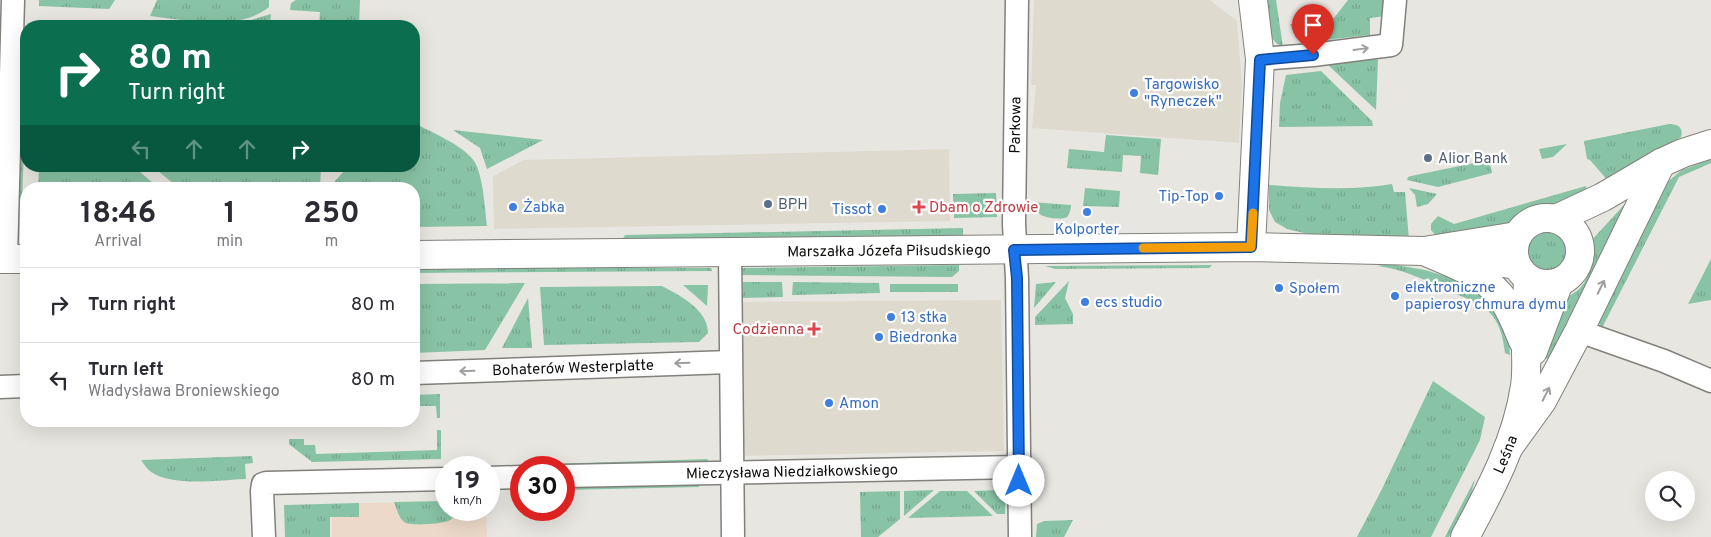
<!DOCTYPE html>
<meta charset="utf-8">
<style>
:root{--surface:#fff;--page:#f7f7f7;--text:#2b2b33;--muted:#7c7c81;--line:#e1e1e2}
body{margin:0;font-family:Overpass,sans-serif;background:var(--page);color:var(--text);height:100vh;display:flex;flex-direction:column;font-size:19px;white-space:nowrap}
*{box-sizing:border-box;margin:0}
p{font-size:16px;color:var(--muted)}
.icon{flex:none;width:28px;height:28px;fill:none;stroke:currentColor;stroke-width:2;stroke-linecap:round;stroke-linejoin:round}
.map{position:relative;flex:1;overflow:hidden}
.details{position:absolute;left:20px;top:182px;width:400px;height:245px;display:flex;flex-direction:column;background:var(--surface);border-radius:20px;box-shadow:0 5px 20px #0002}
.details>*{flex:none}
.guide{position:absolute;left:20px;top:20px;width:400px;height:152px;border-radius:20px;box-shadow:0 5px 20px #0002;background:#0b6e4f;color:#fff;overflow:hidden}
.tools{position:absolute;left:1645px;top:471px;display:grid;gap:10px}
.tools a{display:grid;place-items:center;width:50px;height:50px;border-radius:50%;background:var(--surface);box-shadow:0 5px 20px #0002;font-size:25px}
.speed{position:absolute;left:435px;top:456px;display:flex;gap:10px;font-size:25px;font-weight:700;text-align:center}
.speed>*{display:grid;place-content:center;width:65px;height:65px;border-radius:50%;background:var(--surface);box-shadow:0 5px 20px #0002;line-height:1}
.speed small{font-size:12px;font-weight:400}
.speed .limit{border:8px solid #d22;background:#fff;color:#111}
.pin{position:absolute;display:grid;place-items:center;width:42px;height:42px;color:#fff;margin:-51px -21px;border-radius:50% 50% 50% 0;rotate:-45deg;box-shadow:0 0 5px #0007}
.pin .icon{rotate:45deg}
.me{position:absolute;width:55px;margin:-28px;rotate:0deg;stroke-linejoin:round;filter:drop-shadow(0 0 4px #0008)}
.turn{display:flex;align-items:center;gap:18px;height:105px;padding:0 25px;font-size:22px}
.turn .icon{width:65px;height:65px;stroke-width:2.5}
.turn b{display:block;font-size:35px;line-height:42px}
.lanes{display:flex;align-items:center;height:48px;padding:0 25px;background:#0003;justify-content:center;gap:25px;direction:ltr}
.lanes .off{opacity:.35}
.eta{display:flex;justify-content:space-evenly;align-items:center;height:85px;text-align:center}
.eta b{font-size:30px;font-weight:700;line-height:35px}
ul{padding:0;list-style:none}
li{display:flex;align-items:center;gap:15px;height:75px;padding:0 25px;border-top:1px solid var(--line)}
li div{flex:1}
li b{display:block;font-size:19px}
li em{font-style:normal}
.map>svg:first-child{display:block}
.built{fill:#dedbce}
.education{fill:#ecd9c9}
.grass{fill:url(#grass-tufts)}
.lines{fill:none;stroke-linecap:round;stroke-linejoin:round}
.minor-casing{stroke:#82807b;stroke-width:25}
.tertiary-casing{stroke:#82807b;stroke-width:30}
.minor{stroke:#fff;stroke-width:22}
.tertiary{stroke:#fff;stroke-width:28}
.oneway{stroke:#9f9f9e}
.route-casing{stroke:#114b97;stroke-width:12}
.route{stroke:#1a73e8;stroke-width:9}
.slow{stroke:#f59e0b;stroke-width:9}
.shop-dot{fill:#3f7fe0;stroke:#fff;stroke-width:2}
.service-dot{fill:#5c6f8a;stroke:#fff;stroke-width:2}
.health-dot{fill:#e0444e;stroke:#fff;stroke-width:2}
.labels{text-anchor:middle;stroke-width:4.5;stroke-linejoin:round;paint-order:stroke}
.shop-label{font-size:15px;fill:#366cbe;stroke:#fff;text-anchor:start}
.street-label{font-size:15px;fill:#0e0e0c;stroke:#fff}
.service-label{font-size:15px;fill:#4e5e75;stroke:#fff;text-anchor:start}
.health-label{font-size:15px;fill:#be3a42;stroke:#fff;text-anchor:start}
</style>
<div class="map">
<svg width="1711" height="537" viewBox="0 0 1711 537">
<defs>
<pattern id="grass-tufts" width="24" height="20" patternUnits="userSpaceOnUse" patternTransform="scale(1.25)"><rect width="24" height="20" fill="#89c3a5"/><path d="M3 7l-1-3M5 7V3M7 7l1-3M15 17l-1-3M17 17v-4M19 17l1-3" fill="none" stroke="#75a68d"/></pattern>
</defs>
<rect width="100%" height="100%" fill="#e8e6e1"/>
<path class="built" d="M1034 0H1210L1237 21 1242 83 1239 143 1032 128 1036 85H1031Z
M949 149 950 221 494 229 493 176 524 160Z
M1001 300 1004 451 736 456 735 302Z"/>
<path class="education" d="M446 501V510H486L487 537H332V504Z"/>
<path class="grass" d="M39 0H115L109 9 39 6Z
M157 0H269V7C238 32 187 20 150 16Z
M296 0H360L359 26H319L320 12 290 10 291 3Z
M1264 0H1276L1283 47C1264 38 1266 18 1264 0Z
M1348 0H1388L1386 16 1370 18V35L1316 41Z
M271 14 270 26H231Z
M1319 22 1306 40 1294 33 1290 24Z
M22 32 26 35V97L22 202 16 204Z
M1371 58 1378 60 1376 110 1328 65Z
M1321 71 1372 121 1373 126 1279 127 1280 103 1286 75Z
M414 123C431 132 463 145 474 161 483 174 485 209 487 226L414 227V189H335V181L349 166H414Z
M1669 124C1677 124 1684 127 1681 137L1609 182 1590 160 1587 159 1584 141Z
M453 130 543 140 487 169 480 148Z
M1106 135 1161 139 1158 175 1140 173 1141 156 1123 155 1122 172 1067 168 1069 149 1104 152Z
M1567 144 1553 157 1542 159 1539 149Z
M1711 159V163L1679 177 1602 328 1598 322 1666 183 1682 170Z
M1489 160 1492 173 1438 187 1407 180 1408 177 1411 176Z
M39 166H133L160 189H38Z
M152 166H321L320 189H180Z
M1392 184 1394 192H1405L1409 240 1308 234 1287 229 1275 222 1269 210V185C1310 188 1352 191 1392 184Z
M1586 186 1587 192 1553 209 1534 211 1523 217 1514 225 1438 238 1431 230V224L1438 216 1454 224Z
M1085 188 1120 191 1119 207 1083 206Z
M1409 188 1437 194 1428 204 1417 207 1415 195Z
M996 193 997 217 954 218 953 194Z
M1634 194 1553 361 1545 358C1549 341 1551 320 1560 305 1564 297 1575 294 1581 287 1591 275 1593 256 1590 242Z
M1031 202 1071 205C1071 208 1070 214 1067 217 1062 220 1046 218 1041 215 1037 212 1034 207 1031 202Z
M963 228V237L622 240 625 235Z
M1526 250a21 21 0 1 1 42 0a21 21 0 1 1-42 0Z
M1711 259V300L1688 304Z
M1390 264 1425 270 1458 280 1495 303 1509 340 1510 355 1505 353C1503 338 1500 322 1488 311 1478 302 1462 297 1450 291 1423 280 1407 270 1377 266Z
M959 265V271L952 277 737 275 738 268Z
M1212 265 1209 268 1055 269 1045 266Z
M414 268H711L712 271 414 273Z
M1069 281 1065 298 1073 314V324L1035 325V317Z
M743 282H782L783 297 743 298Z
M793 282 879 283 880 293 792 295Z
M1056 282 1034 308 1036 284Z
M525 283 485 350 414 353V284Z
M890 284H958V292H890Z
M683 285H708L707 306Z
M662 286C681 296 708 310 708 333L699 342 544 345 540 287Z
M528 298 532 348H502Z
M1433 381 1485 417 1480 440 1431 537H1357L1382 489Z
M440 394V418H437L436 406H414V395Z
M437 430H441V459L312 462 289 444V439H304V445H315L316 454 437 450Z
M252 456 253 463 245 464 246 479C220 480 173 487 151 472 147 469 144 464 141 460Z
M708 459 707 462 473 467H450Z
M1475 479 1470 498 1449 537H1445Z
M699 483V487L564 490V487Z
M934 490 904 516V491Z
M999 490 1003 491 1005 495V514H997L974 491Z
M900 491V519L878 537H861L860 492Z
M940 491H967L993 516 908 518Z
M446 501V510H455C454 515 454 518 450 520 444 524 413 526 406 523 399 520 397 509 394 502Z
M359 503V517H330V537H285L284 505Z
M1073 520 1064 537H1036L1037 524 1044 521Z"/>
<g class="lines">
<defs>
<g id="minor">
<path d="M1017 0 1014 224 1017 278 1020 537"/>
<path d="M1260 59 1313 55 1391 45 1395 0"/>
<path d="M730 252 733 537"/>
<path d="M6 259 13 0"/>
<path d="M1579 331 1664 361 1711 381"/>
<path id="s1" d="M414 373 730 362"/>
<path d="M0 387 26 386"/>
<path id="s2" d="M564 476 1019 467"/>
<path d="M489 478 521 477"/>
<path d="M264 537 262 491 263 484 266 483 446 479"/>
</g>
<g id="tertiary">
<circle cx="1547" cy="251" r="33"/>
<path d="M1556 219 1603 197 1661 163 1683 153 1711 144"/>
<path d="M1251 247 1260 59 1253 0"/>
<path d="M1424 251C1447 261 1481 273 1498 293 1510 306 1516 325 1523 341"/>
<path id="s3" d="M414 255 1251 247 1424 251 1517 236"/>
<path d="M1452 255 1516 265"/>
<path d="M0 259H26"/>
<path d="M1533 351 1559 282"/>
<path d="M1508 448 1542 401 1579 331 1661 163"/>
<path id="s4" d="M1465 537C1491 489 1517 440 1525 386 1527 373 1526 360 1526 348 1527 325 1527 302 1528 279"/>
</g>
</defs>
<use href="#minor" class="minor-casing"/>
<use href="#tertiary" class="tertiary-casing"/>
<use href="#minor" class="minor"/>
<use href="#tertiary" class="tertiary"/>
</g>
<defs><path id="oneway-shaft" d="M-6 0H5M1.5-3L5.5 0L1.5 3" fill="none" stroke-width="1.6" stroke-linecap="round" stroke-linejoin="round" transform="scale(1.25)"/></defs>
<g class="oneway">
<use href="#oneway-shaft" transform="translate(1361 49) rotate(-8)"/>
<use href="#oneway-shaft" transform="translate(1601 287) rotate(-64)"/>
<use href="#oneway-shaft" transform="translate(682 363) rotate(178)"/>
<use href="#oneway-shaft" transform="translate(467 371) rotate(178)"/>
<use href="#oneway-shaft" transform="translate(1546 394) rotate(-63)"/>
</g>
<g class="lines">
<defs>
<path id="route" d="M1019 481 1017 278 1014 250 1251 247 1260 60 1313 55"/>
</defs>
<use href="#route" class="route-casing"/>
<use href="#route" class="route"/>
<path class="slow" d="M1143 248 1251 247 1253 213"/>
</g>
<g class="shop-dot">
<circle cx="1134" cy="93" r="5"/>
<circle cx="1219" cy="196" r="5"/>
<circle cx="513" cy="207" r="5"/>
<circle cx="882" cy="209" r="5"/>
<circle cx="1087" cy="212" r="5"/>
<circle cx="1279" cy="288" r="5"/>
<circle cx="1395" cy="296" r="5"/>
<circle cx="1085" cy="302" r="5"/>
<circle cx="891" cy="317" r="5"/>
<circle cx="879" cy="337" r="5"/>
<circle cx="829" cy="403" r="5"/>
</g>
<g class="service-dot">
<circle cx="1428" cy="158" r="5"/>
<circle cx="768" cy="204" r="5"/>
</g>
<g class="health-dot">
<path d="M916.5 199.5h5v5h5v5h-5v5h-5v-5h-5v-5h5z"/>
<path d="M811.5 321.5h5v5h5v5h-5v5h-5v-5h-5v-5h5z"/>
</g>
<g class="labels">
<g class="shop-label">
<text x="1144" y="89">Targowisko<tspan x="1144" dy="17">"Ryneczek"</tspan></text>
<text x="1209" y="201" text-anchor="end">Tip-Top</text>
<text x="523" y="212">Żabka</text>
<text x="872" y="214" text-anchor="end">Tissot</text>
<text x="1087" y="234" text-anchor="middle">Kolporter</text>
<text x="1405" y="292">elektroniczne<tspan x="1405" dy="17">papierosy chmura dymu</tspan></text>
<text x="1289" y="293">Społem</text>
<text x="1095" y="307">ecs studio</text>
<text x="901" y="322">13 stka</text>
<text x="889" y="342">Biedronka</text>
<text x="839" y="408">Amon</text>
</g>
<g class="street-label">
<text transform="translate(1015 125) rotate(-89)" y="5">Parkowa</text>
<text dy="5" stroke="none"><textPath href="#s3" startOffset="475">Marszałka Józefa Piłsudskiego</textPath></text>
<text dy="5" stroke="none"><textPath href="#s1" startOffset="159">Bohaterów Westerplatte</textPath></text>
<text dy="5" stroke="none"><textPath href="#s4" startOffset="92">Leśna</textPath></text>
<text dy="5" stroke="none"><textPath href="#s2" startOffset="228">Mieczysława Niedziałkowskiego</textPath></text>
</g>
<g class="service-label">
<text x="1438" y="163">Alior Bank</text>
<text x="778" y="209">BPH</text>
</g>
<g class="health-label">
<text x="929" y="212">Dbam o Zdrowie</text>
<text x="804" y="334" text-anchor="end">Codzienna</text>
</g>
</g>
</svg>
<div class="tools">
<a><svg class="icon" aria-label="search" viewBox="0 0 24 24"><circle cx="10" cy="10" r="6"/><path d="M15 15l6 6"/></svg></a>
</div>
<div class="speed"><div>19<small>km/h</small></div><div class="limit">30</div></div>
<div class="pin" style="left:1313px;top:55px;background:#d93025"><svg class="icon" aria-label="arrive" viewBox="0 0 24 24"><path d="M6 21V4h12l-3 4 3 4H6"/></svg></div>
<svg class="me" style="left:1019px;top:481px" viewBox="-20 -20 40 40"><circle r="19" fill="#fff"/><path d="M0-13L10 11 0 6-10 11z" fill="#1a73e8"/></svg>
<div class="guide">
<div class="turn"><svg class="icon" aria-label="right" viewBox="0 0 24 24"><path d="M7 20v-9h11M14 6l5 5-5 5"/></svg><div><b>80 m</b>Turn right</div></div>
<div class="lanes"><svg class="icon off" aria-label="left" viewBox="0 0 24 24"><path d="M17 20v-9H6M10 6l-5 5 5 5"/></svg><svg class="icon off" aria-label="ahead" viewBox="0 0 24 24"><path d="M12 20V5M6 11l6-6 6 6"/></svg><svg class="icon off" aria-label="ahead" viewBox="0 0 24 24"><path d="M12 20V5M6 11l6-6 6 6"/></svg><svg class="icon" aria-label="right" viewBox="0 0 24 24"><path d="M7 20v-9h11M14 6l5 5-5 5"/></svg></div>
</div>
<section class="details">
<div class="eta">
<div><b>18:46</b><p>Arrival</p></div>
<div><b>1</b><p>min</p></div>
<div><b>250</b><p>m</p></div>
</div>
<ul>
<li><svg class="icon" aria-label="right" viewBox="0 0 24 24"><path d="M7 20v-9h11M14 6l5 5-5 5"/></svg><div><b>Turn right</b></div><em>80 m</em></li>
<li><svg class="icon" aria-label="left" viewBox="0 0 24 24"><path d="M17 20v-9H6M10 6l-5 5 5 5"/></svg><div><b>Turn left</b><p>Władysława Broniewskiego</p></div><em>80 m</em></li>
</ul>
</section>
</div>
